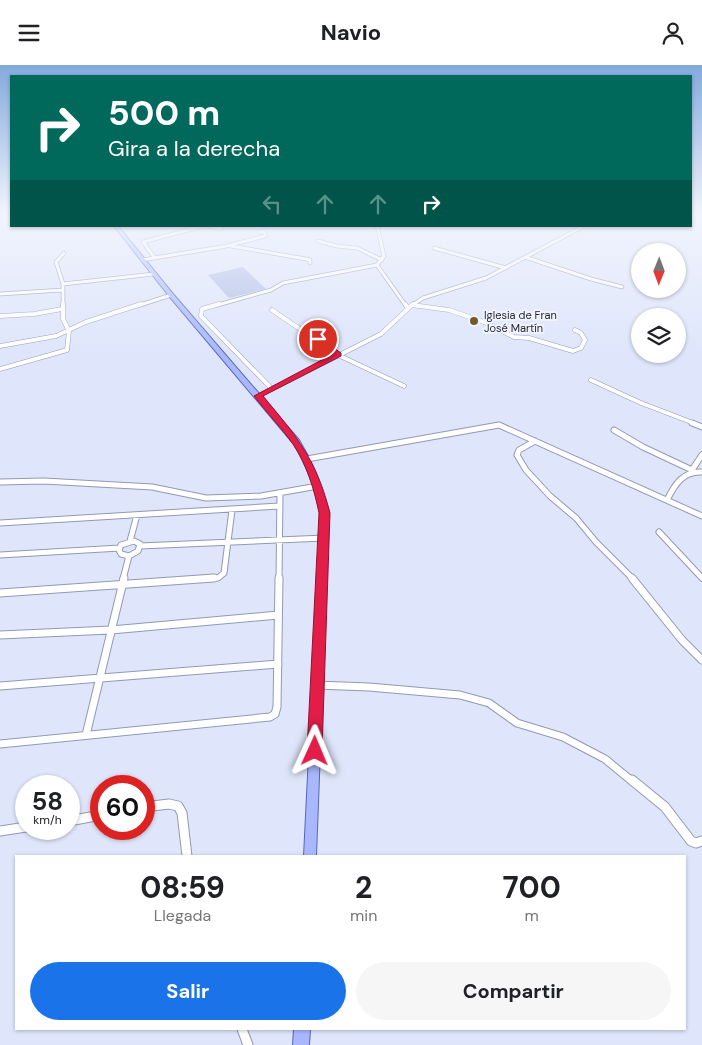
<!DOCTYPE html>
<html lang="es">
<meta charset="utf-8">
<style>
:root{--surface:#fff;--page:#f6f6f6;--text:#202124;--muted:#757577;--accent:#1a73e8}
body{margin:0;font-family:"DM Sans",sans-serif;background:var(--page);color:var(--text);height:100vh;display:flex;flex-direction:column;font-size:19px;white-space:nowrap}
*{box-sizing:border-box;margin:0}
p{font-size:16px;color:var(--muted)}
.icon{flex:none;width:28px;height:28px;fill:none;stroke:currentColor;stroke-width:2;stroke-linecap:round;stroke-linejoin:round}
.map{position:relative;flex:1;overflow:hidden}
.panel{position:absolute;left:15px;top:790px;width:671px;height:175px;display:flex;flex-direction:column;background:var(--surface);border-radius:0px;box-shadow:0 1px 4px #0004}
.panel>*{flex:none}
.banner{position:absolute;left:10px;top:10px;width:682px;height:152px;border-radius:0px;box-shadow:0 1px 4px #0004;background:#00695c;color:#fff;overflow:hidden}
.needle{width:32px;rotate:181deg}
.controls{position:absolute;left:631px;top:178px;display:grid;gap:10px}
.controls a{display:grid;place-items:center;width:55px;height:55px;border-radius:50%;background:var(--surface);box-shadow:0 1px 4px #0004;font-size:25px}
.speed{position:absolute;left:15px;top:710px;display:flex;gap:10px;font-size:25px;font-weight:700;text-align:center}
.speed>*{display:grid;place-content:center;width:65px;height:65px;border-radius:50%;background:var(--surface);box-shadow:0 1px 4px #0004;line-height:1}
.speed small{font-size:12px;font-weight:400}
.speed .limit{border:8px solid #d22;background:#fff;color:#111}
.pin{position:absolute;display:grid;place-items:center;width:42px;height:42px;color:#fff;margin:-21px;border:2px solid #fff;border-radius:50%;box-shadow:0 1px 5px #0007}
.me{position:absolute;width:55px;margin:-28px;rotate:1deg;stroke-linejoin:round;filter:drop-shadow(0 0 4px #0008)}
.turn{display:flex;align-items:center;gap:18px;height:105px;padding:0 15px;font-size:22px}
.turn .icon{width:65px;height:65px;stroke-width:2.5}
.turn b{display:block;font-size:35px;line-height:42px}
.lanes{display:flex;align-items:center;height:48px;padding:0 15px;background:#0003;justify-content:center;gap:25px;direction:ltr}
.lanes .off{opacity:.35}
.eta{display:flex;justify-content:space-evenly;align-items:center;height:85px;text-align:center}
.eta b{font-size:30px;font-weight:700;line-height:35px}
.primary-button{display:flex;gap:10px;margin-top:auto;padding:10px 15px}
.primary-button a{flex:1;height:58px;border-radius:30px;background:var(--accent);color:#fff;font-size:20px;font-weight:700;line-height:58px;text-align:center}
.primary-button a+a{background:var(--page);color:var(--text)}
header{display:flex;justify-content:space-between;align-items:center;height:65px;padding:0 15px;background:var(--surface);font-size:22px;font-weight:700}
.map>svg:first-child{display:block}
.green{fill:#b1bee6}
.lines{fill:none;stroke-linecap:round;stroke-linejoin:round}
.minor-far4-casing{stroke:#9299b2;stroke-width:4.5}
.minor-far3-casing{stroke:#9299b2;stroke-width:5}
.minor-far2-casing{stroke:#9299b2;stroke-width:7}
.minor-far1-casing{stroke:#9299b2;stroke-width:9}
.minor-casing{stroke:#9299b2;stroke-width:11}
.primary-casing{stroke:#5567b6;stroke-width:2}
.minor-far4{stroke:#fff;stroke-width:3}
.minor-far3{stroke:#fff;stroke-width:4}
.minor-far2{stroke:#fff;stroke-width:5}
.minor-far1{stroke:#fff;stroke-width:7}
.minor{stroke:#fff;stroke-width:9}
.primary{fill:#a9b8fe;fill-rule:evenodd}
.route{fill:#e11d48;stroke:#92132f}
.poi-dot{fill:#705a2a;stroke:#f0f3fe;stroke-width:2}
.labels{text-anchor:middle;stroke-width:4;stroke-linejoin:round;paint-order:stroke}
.far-poi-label{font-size:11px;fill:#252832;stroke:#f0f3fe;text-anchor:start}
</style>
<header><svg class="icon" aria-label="menu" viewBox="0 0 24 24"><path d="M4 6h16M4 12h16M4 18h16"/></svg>Navio<svg class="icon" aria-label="person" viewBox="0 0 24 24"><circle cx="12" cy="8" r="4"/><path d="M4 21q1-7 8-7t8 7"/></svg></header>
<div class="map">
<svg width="702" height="980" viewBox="0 0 702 980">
<rect width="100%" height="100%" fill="#dfe6fb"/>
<path class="green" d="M243 202 266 224 229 233 208 210Z"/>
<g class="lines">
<defs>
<path id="minor-far4" d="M209 161 222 164
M377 161 384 191 377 200 406 241
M318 176 337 181 357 183 382 195
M231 181 306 194 310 195V198
M434 183 506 203
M154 192 143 177 203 161
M525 192 591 214 622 222
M142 195 227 181 265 171V167H259
M63 219 56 197 64 188
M0 229 63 225
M412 240 417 241
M63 241V219L154 209
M137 241 171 230
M214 241 271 225 283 218 377 200
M411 241 423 233 486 213 584 161"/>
<path id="minor-far3" d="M219 239 202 244 201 251 272 324
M405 239 408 243
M412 240 449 245 484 257 514 272 529 273 573 286 581 283 585 275 581 268 575 265
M272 245 338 290 404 321
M0 251 34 249 62 244
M0 281 56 271 86 257 141 239
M0 304 67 285 69 266 63 254V239
M591 315 641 338 696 359
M258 331 381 269 413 239"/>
<path id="minor-far2" d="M692 358 702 362
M614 365 643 382 692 405 702 390
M535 376 519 385 517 390 526 405 550 431 576 453 596 477 633 514
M307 394 499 360 702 451
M0 417 44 416 152 422 206 433 261 431 318 421
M667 435C675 419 683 406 702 407
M0 458 279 441
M659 467 702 513
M130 476 137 450
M134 476 140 479 138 486 129 491 121 489 119 485 121 480Z
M140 481 325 473
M0 490 120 483
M123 514 129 491
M196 514 218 513 224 508 232 445
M279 514 280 428"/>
<path id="minor-far1" d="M632 513 682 575 702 595
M0 528 214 513
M0 570 111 565 278 550
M316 620 369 622 460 630 489 638 517 658 563 672 605 694 633 717
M0 621 278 599
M86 670 124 513
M0 679 270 652 275 649 277 642 279 513"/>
<path id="minor" d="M632 715 665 742 691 776 696 778 702 776
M144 742 169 739 178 741 182 748 187 791
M69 756 101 750
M0 766 26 762
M242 964 248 980"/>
<path id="primary" d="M114 161H118L173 229 299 375C314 399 322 421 329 448L316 791H304L321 448C315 423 307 400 293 378L169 231Z
M294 964H310L309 980H293Z"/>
</defs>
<use href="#minor-far4" class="minor-far4-casing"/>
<use href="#minor-far3" class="minor-far3-casing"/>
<use href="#minor-far2" class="minor-far2-casing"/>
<use href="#minor-far1" class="minor-far1-casing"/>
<use href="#minor" class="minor-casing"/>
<use href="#primary" class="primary-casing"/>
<use href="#minor-far4" class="minor-far4"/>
<use href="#minor-far3" class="minor-far3"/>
<use href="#minor-far2" class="minor-far2"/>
<use href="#minor-far1" class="minor-far1"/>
<use href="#minor" class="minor"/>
<use href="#primary" class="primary"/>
</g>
<linearGradient id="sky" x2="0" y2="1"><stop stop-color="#83aadd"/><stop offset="0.52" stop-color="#f1f4fd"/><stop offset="1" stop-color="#f1f4fd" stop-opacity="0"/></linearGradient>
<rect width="702" height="286" fill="url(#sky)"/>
<path class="route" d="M318 272 341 288V291L263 331C298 373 316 394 330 448L322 686 320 691 315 693 310 691 307 686 319 448C314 424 307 400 293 379 281 362 266 347 254 331L333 289 315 276 314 274Z"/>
<circle class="poi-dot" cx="474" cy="256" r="5"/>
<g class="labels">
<g class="far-poi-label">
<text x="484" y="254">Iglesia de Fran<tspan x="484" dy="13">José Martín</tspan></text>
</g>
</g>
</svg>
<div class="controls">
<a><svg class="needle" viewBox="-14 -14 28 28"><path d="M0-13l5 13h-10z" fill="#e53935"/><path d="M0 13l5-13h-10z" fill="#757577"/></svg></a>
<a><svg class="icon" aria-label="layers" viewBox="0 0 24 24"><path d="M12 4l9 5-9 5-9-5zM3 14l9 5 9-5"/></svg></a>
</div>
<div class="speed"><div>58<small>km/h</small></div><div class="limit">60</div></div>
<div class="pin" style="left:318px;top:274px;background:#d93025"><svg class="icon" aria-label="arrive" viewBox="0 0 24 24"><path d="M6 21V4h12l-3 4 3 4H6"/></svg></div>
<svg class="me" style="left:315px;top:686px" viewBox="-20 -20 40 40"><path d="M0-17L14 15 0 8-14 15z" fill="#e11d48" stroke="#fff" stroke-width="4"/></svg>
<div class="banner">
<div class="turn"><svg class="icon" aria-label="right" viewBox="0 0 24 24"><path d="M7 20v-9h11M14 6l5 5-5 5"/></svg><div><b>500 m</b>Gira a la derecha</div></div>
<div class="lanes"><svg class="icon off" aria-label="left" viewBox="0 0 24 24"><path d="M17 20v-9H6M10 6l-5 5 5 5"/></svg><svg class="icon off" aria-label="ahead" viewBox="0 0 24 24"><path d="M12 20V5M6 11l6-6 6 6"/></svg><svg class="icon off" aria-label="ahead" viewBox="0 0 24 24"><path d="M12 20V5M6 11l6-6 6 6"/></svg><svg class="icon" aria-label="right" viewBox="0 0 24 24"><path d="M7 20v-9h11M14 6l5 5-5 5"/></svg></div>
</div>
<section class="panel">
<div class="eta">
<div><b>08:59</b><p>Llegada</p></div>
<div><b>2</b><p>min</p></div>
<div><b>700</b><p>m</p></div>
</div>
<div class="primary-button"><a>Salir</a><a>Compartir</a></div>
</section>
</div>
